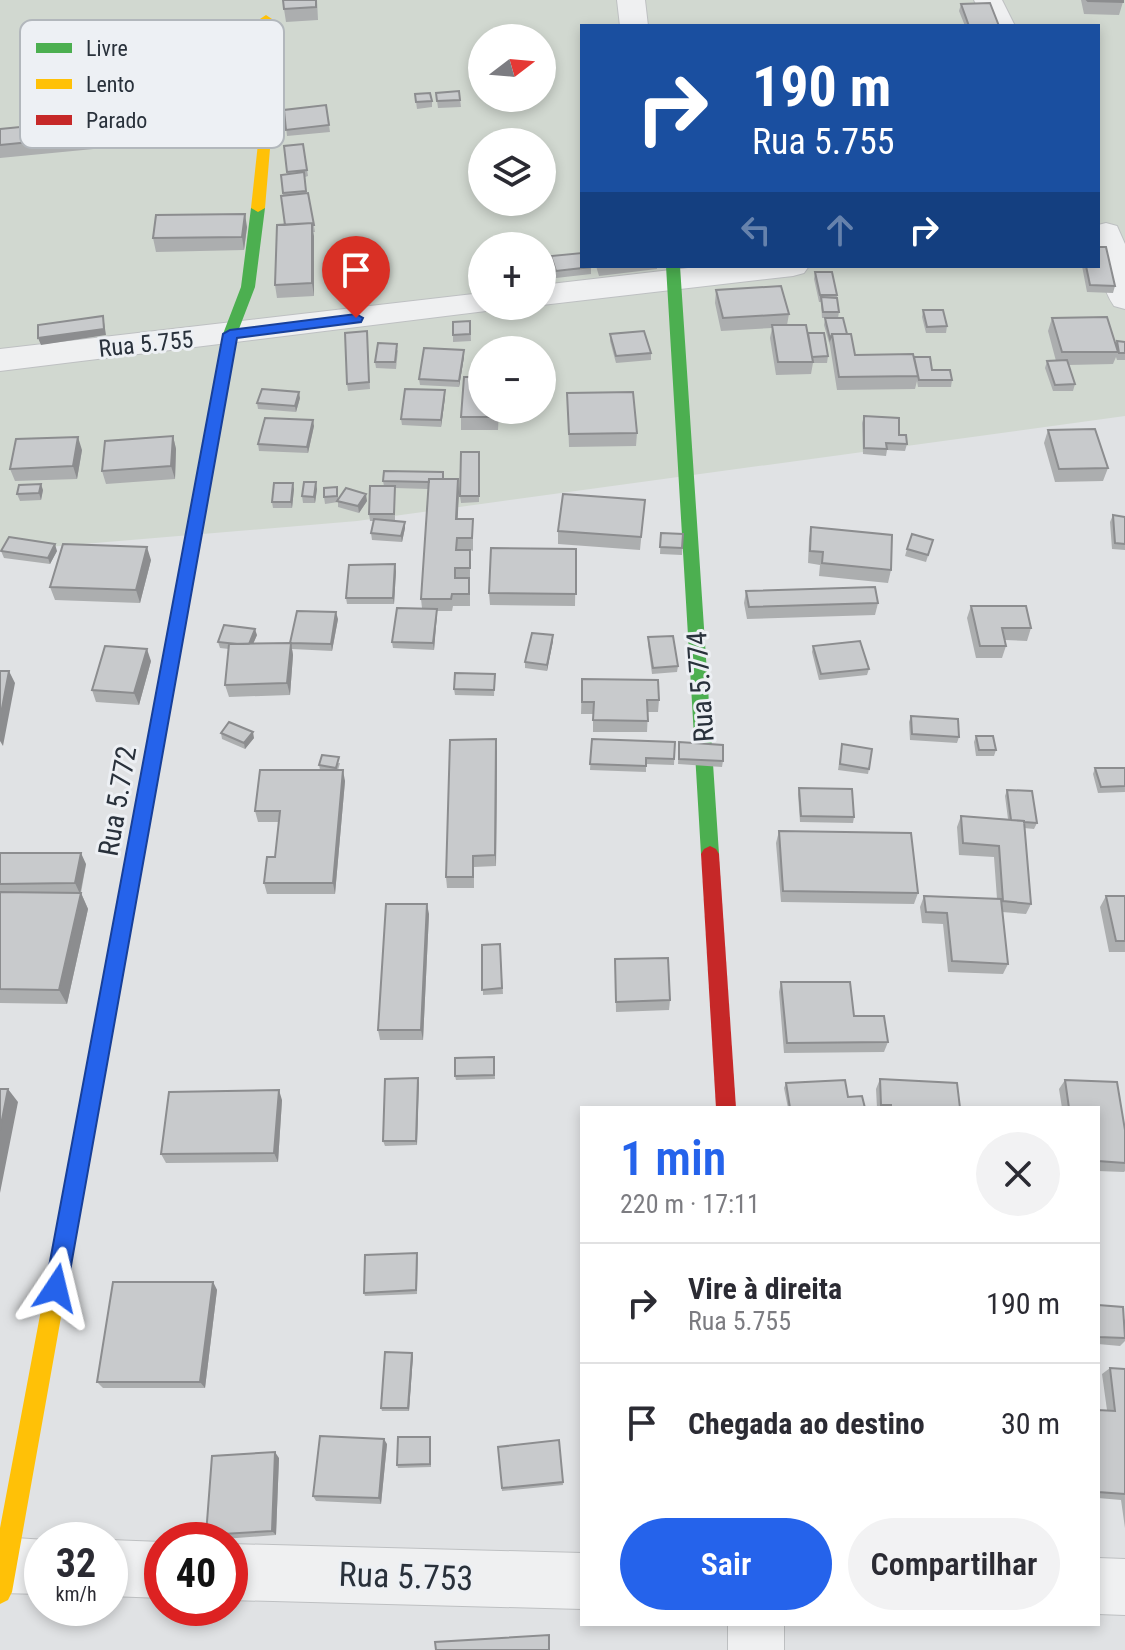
<!DOCTYPE html>
<html lang="pt">
<meta charset="utf-8">
<style>
:root{--surface:#fff;--page:#f2f2f3;--text:#2b2b33;--muted:#7c7c81;--line:#e1e1e2;--accent:#2563eb}
body{margin:0;font-family:"Roboto Condensed",sans-serif;background:var(--page);color:var(--text);height:100vh;display:flex;flex-direction:column;font-size:30px;white-space:nowrap}
*{box-sizing:border-box;margin:0}
p{font-size:26px;color:var(--muted)}
.icon{flex:none;width:44px;height:44px;fill:none;stroke:currentColor;stroke-width:2;stroke-linecap:round;stroke-linejoin:round}
.map{position:relative;flex:1;overflow:hidden}
.side{position:absolute;left:580px;top:1106px;width:520px;height:520px;display:flex;flex-direction:column;background:var(--surface);border-radius:0px;box-shadow:0 4px 12px #0003}
.side>*{flex:none}
.top-card{position:absolute;left:580px;top:24px;width:520px;height:244px;border-radius:0px;box-shadow:0 4px 12px #0003;background:#1a4fa0;color:#fff;overflow:hidden}
.needle{width:52px;rotate:74deg}
.fabs{position:absolute;left:468px;top:24px;display:grid;gap:16px}
.fabs a{display:grid;place-items:center;width:88px;height:88px;border-radius:50%;background:var(--surface);box-shadow:0 4px 12px #0003;font-size:40px}
.speed{position:absolute;left:24px;top:1522px;display:flex;gap:16px;font-size:40px;font-weight:700;text-align:center}
.speed>*{display:grid;place-content:center;width:104px;height:104px;border-radius:50%;background:var(--surface);box-shadow:0 4px 12px #0003;line-height:1}
.speed small{font-size:20px;font-weight:400}
.speed .limit{border:12px solid #d22;background:#fff;color:#111}
.pin{position:absolute;display:grid;place-items:center;width:68px;height:68px;color:#fff;margin:-82px -34px;border-radius:50% 50% 50% 0;rotate:-45deg;box-shadow:0 0 8px #0007}
.pin .icon{rotate:45deg}
.me{position:absolute;width:88px;margin:-44px;rotate:10deg;stroke-linejoin:round;filter:drop-shadow(0 0 6px #0008)}
.turn{display:flex;align-items:center;gap:28px;height:168px;padding:0 40px;font-size:36px}
.turn .icon{width:104px;height:104px;stroke-width:2.5}
.turn b{display:block;font-size:56px;line-height:68px}
.lanes{display:flex;align-items:center;height:76px;padding:0 40px;background:#0003;justify-content:center;gap:40px;direction:ltr}
.lanes .off{opacity:.35}
.round{display:grid;place-items:center;flex:none;width:84px;height:84px;border-radius:42px;background:var(--page)}
.head{display:flex;align-items:center;justify-content:space-between;height:136px;padding:0 40px}
h1{font-size:48px;font-weight:600;line-height:60px;color:var(--accent)}
.cta{display:flex;gap:16px;margin-top:auto;padding:16px 40px}
.cta a{flex:1;height:92px;border-radius:48px;background:var(--accent);color:#fff;font-size:32px;font-weight:600;line-height:92px;text-align:center}
.cta a+a{background:var(--page);color:var(--text)}
ul{padding:0;list-style:none}
li{display:flex;align-items:center;gap:24px;height:120px;padding:0 40px;border-top:2px solid var(--line)}
li div{flex:1}
li b{display:block;font-size:30px}
li em{font-style:normal}
.map>svg:first-child{display:block}
.green{fill:#d1d8d0;fill-rule:evenodd}
.lines{fill:none;stroke-linecap:round;stroke-linejoin:round}
.street-casing{stroke:#bec0c2;stroke-width:2}
.street{fill:#eff0f1;fill-rule:evenodd}
.fast{fill:#4caf50;fill-rule:evenodd}
.slow{fill:#ffc107;fill-rule:evenodd}
.jam{fill:#c62828;fill-rule:evenodd}
.wall{fill:#acaeaf}
.shaded-wall{fill:#8c8d8f}
.building{fill:#c8cacc;stroke:#8c8d8f;stroke-width:2}
.route{fill:#2563eb;stroke:#184099;stroke-width:2}
.labels{text-anchor:middle;stroke-width:6;stroke-linejoin:round;paint-order:stroke}
.far-street-label{font-size:24px;fill:#29313b;stroke:#edf0f4}
.street-label{font-size:28px;fill:#29313b;stroke:#edf0f4}
.near-street-label{font-size:34px;fill:#29313b;stroke:#edf0f4}
.key{fill:#edf0f4;stroke:#b2b7bc;stroke-width:2}
.key-label{font-size:22px;fill:#29313b}
</style>
<div class="map">
<svg width="1125" height="1650" viewBox="0 0 1125 1650">
<rect width="100%" height="100%" fill="#e0e2e4"/>
<path class="green" d="M0 0H1125V416L357 521 0 551ZM582 26H1098V266H582ZM482 38H542V98H482ZM482 142H542V202H482ZM482 246H542V306H482ZM482 350H542V410H482Z"/>
<g class="lines">
<defs>
<path id="street" d="M617 0H645L648 26H620Z
M974 0H1002L1015 26H987Z
M1106 223 1117 226 1125 244V309L1114 306C1098 283 1098 253 1098 225Z
M705 266H809L804 273 793 276 542 305V285Z
M482 293V306H496L494 310 0 371V349Z
M0 1537 46 1540H42V1594L0 1593Z
M110 1540 162 1542V1598L110 1596Z
M230 1544 582 1553V1609L230 1600Z
M1098 1558 1125 1559V1615L1098 1614Z
M728 1624H784V1650H728Z"/>
</defs>
<use href="#street" class="street-casing"/>
<use href="#street" class="street"/>
<path class="fast" d="M258 204 265 208 255 287 237 334 86 1177 83 1184 76 1187 69 1184 66 1177 223 334 241 287 251 208Z
M666 266H680L719 854 716 859H704L701 854Z"/>
<path class="slow" d="M266 15 272 19V125L265 208 258 212 251 208 260 125V19Z
M76 1167 83 1170 86 1177 12 1592 8 1600 0 1604V1528L66 1177 69 1170Z"/>
<path class="jam" d="M710 846 716 849 719 854 736 1108H716L701 854 704 849Z"/>
</g>
<path class="wall" d="M317 0 318 20 286 22 284 9Z
M1081 0H1123V2L1119 15 1084 14Z
M961 4 999 26H965L959 11Z
M459 91 461 107 438 108 436 93Z
M415 94 432 101V107L417 109Z
M284 110 329 125 330 132 287 136Z
M101 119 104 132V148L0 158V129Z
M303 144 308 176 305 177 306 193H308L315 232H313L314 296 277 298 275 285 286 225 281 175 287 174 284 146Z
M247 227 244 250 156 252 153 238Z
M551 256 591 266V274L556 278 551 262Z
M542 261 547 274V280L542 281Z
M596 266H657V269L599 276Z
M1082 266H1098L1115 286 1113 293 1087 292Z
M815 272 837 295 839 312 838 318 847 334 855 355 914 359 952 380 951 387H918L917 381 915 389 837 390 830 346 824 325 825 318H822L821 302H819L814 279Z
M716 290 789 314 787 325 808 335 828 356 827 363H813L811 374 776 375 770 338 772 328 721 331 715 303Z
M923 310 947 326 946 333H926L922 317Z
M1052 318 1116 344 1117 341 1125 342V360H1117L1116 357 1113 364 1068 365 1075 384 1073 391H1053L1045 368 1047 361H1056L1048 331Z
M470 321 471 341 453 342V322Z
M367 331 370 389 348 391 347 384Z
M610 334 651 353V360L616 363 610 341Z
M398 350 396 369 376 368 375 362Z
M464 357 459 387 420 385 419 379Z
M445 390V397L441 427 402 425 401 419Z
M567 393 637 433 636 446 569 447Z
M300 398 296 412 258 409 257 403Z
M499 410 498 430H461V417Z
M864 416 899 435 907 444 905 451 887 450 886 456 863 454 862 423Z
M314 426 308 453 259 451 258 444Z
M1048 430 1108 468 1103 481 1055 482 1044 443Z
M173 436 176 449 175 479 106 484 102 471Z
M82 450 77 479 15 481 10 469Z
M479 452V502L461 503 460 496Z
M458 479 459 492 457 519H473V551L470 550V606H453L452 611H437L434 650 393 648 392 642 422 608 421 599 428 489 395 488V520L405 528 402 542 372 540 371 533 374 521H370L369 514 384 486 383 481Z
M294 489 292 508H273L272 502Z
M317 489 315 503H303L302 496Z
M43 490 41 500 20 501 17 494Z
M338 493V499L367 501 359 513 338 507V502L325 504 324 497Z
M645 500 640 550 558 544V531Z
M1113 515 1125 517V550L1112 549 1110 522Z
M811 527 891 570 888 583 819 576 820 565 808 563 809 539Z
M661 533 683 534 682 555 660 554Z
M933 540 926 562 905 556 907 549Z
M576 549 575 606 490 605 489 593Z
M1 551H57L50 564 4 558Z
M151 560 140 603 55 600 50 587Z
M396 571 394 604H347L346 598Z
M746 591 878 603 875 615 747 619 744 603Z
M971 606 1031 628 1027 641 1005 640 1006 646 1002 658H976L967 618Z
M338 619 332 651 292 649 293 655 290 695 229 697 225 685 229 649 220 648 218 642 257 635 253 644 290 643Z
M553 635V641L547 671 525 668V662Z
M648 637 678 666 677 672 652 674 648 644Z
M813 646 869 669 867 675 819 680 812 652Z
M151 661 139 705 96 702 92 690Z
M495 674 494 696 455 695 454 689Z
M582 679 659 700 658 712H648L647 732H593V714H581Z
M911 716 959 737 957 743 910 740 909 722Z
M221 733 254 738 245 749 222 739Z
M976 736 996 750 994 756H976L974 742Z
M592 739 675 742 674 765 646 764V772L590 770Z
M679 742 723 761 722 767 678 764Z
M842 744 869 769 868 774 838 770Z
M497 751 496 866 474 867V888H447L446 877Z
M340 763 338 770 345 781 335 894H267L264 883 275 857 279 822H258L255 811 320 770 319 765Z
M1095 768H1125V792L1098 793 1093 774Z
M799 788 854 817 853 823 800 822 798 794Z
M1007 790 1037 823 1034 829 1024 828 1031 904 1026 914 1002 912 1008 964 1003 974 948 972 943 924 922 923 920 907 924 896 997 899 994 857 959 855 957 827 961 816 1008 819 1005 796Z
M779 831 918 893 914 904 781 902 776 843Z
M0 853 86 864 81 893 88 909 67 1004 0 1003Z
M1106 896H1125V952H1109L1100 907Z
M429 914 423 1040H380L378 1030Z
M500 944 503 994 483 995 482 945Z
M615 959 670 1000 669 1010 616 1012Z
M781 982 888 1042 884 1052 784 1053 779 992Z
M494 1057 495 1079 456 1080 455 1076Z
M418 1078 417 1145 385 1146 383 1141Z
M880 1079 960 1108H877L876 1089Z
M1065 1080 1125 1130V1171L1124 1172 1098 1171V1108H1062L1059 1089Z
M786 1083 865 1108H788L784 1088Z
M282 1100 278 1162 166 1163 161 1154Z
M418 1257 417 1294 365 1296 364 1293Z
M213 1282 217 1290 205 1388H103L97 1382Z
M1098 1305 1125 1320V1341L1120 1346 1098 1344Z
M412 1353 413 1356 409 1411H382L381 1408Z
M1110 1368 1125 1369V1528L1121 1500 1098 1498V1410H1107L1102 1374Z
M431 1440V1467L398 1468 397 1465Z
M559 1440 563 1485 502 1491 498 1447Z
M387 1444 381 1504 316 1501 313 1496Z
M279 1458 276 1535 211 1540 206 1535Z"/>
<path class="shaded-wall" d="M101 119 104 132V148L101 135Z
M245 214 247 227 244 250 242 237Z
M312 223 314 236V296L312 283Z
M103 316 106 335 41 345 38 338Z
M464 350V357L459 387V381Z
M445 390V397L441 427V420Z
M299 392 300 398 296 412 295 406Z
M313 420 314 426 308 453 307 447Z
M173 436 176 449 175 479 171 466Z
M78 437 82 450 77 479 73 466Z
M458 479 459 492 457 532 456 519Z
M316 482 317 489 315 503 314 497Z
M293 483 294 489 292 508 291 502Z
M41 484 43 490 41 500 39 493Z
M366 494 367 501 359 513 358 506Z
M405 522V528L402 542 401 536Z
M55 544 57 551 50 564 48 558Z
M147 547 151 560 140 603 136 590Z
M395 564 396 571 394 604 393 598Z
M437 609V615L434 650 433 643Z
M336 612 338 619 332 651 331 644Z
M255 629 257 635 250 651 249 645Z
M553 635V641L547 671V665Z
M291 643 293 655 290 695 287 683Z
M147 649 151 661 139 705 134 693Z
M9 671 15 683 3 746 0 741V719Z
M253 732 254 738 245 749 244 743Z
M496 739 497 751 496 866 495 855Z
M343 770 345 781 335 894 333 883Z
M81 853 86 864 80 894 75 883Z
M81 893 88 909 67 1004 59 990Z
M427 904 429 914 423 1040 421 1030Z
M418 1078 419 1083 417 1145 416 1141Z
M8 1089 18 1102 0 1193V1130Z
M279 1090 282 1100 278 1162 274 1153Z
M213 1282 217 1290 205 1388 200 1382Z
M412 1353 413 1356 409 1411 408 1408Z
M384 1439 387 1444 381 1504 379 1498Z
M275 1452 279 1458 276 1535 272 1531Z"/>
<path class="building" d="M283 0H316V7L284 9Z
M1087 0H1123V2L1088 1Z
M990 3 999 26H969L961 4Z
M459 91 460 100 437 101 436 93Z
M430 93 432 101 416 102 415 94Z
M326 105 329 125 286 130 284 110Z
M101 119V135L0 145V129Z
M303 144 307 170 287 172 284 146Z
M304 172 306 191 283 193 281 175Z
M308 193 314 225H312V223L285 225 281 196Z
M245 214 242 237 153 238 156 215Z
M312 223V283L275 285 277 225Z
M1098 247H1106L1115 286 1090 285 1086 266H1098Z
M582 253V266H591V267L556 271 551 256Z
M542 261H544L547 274H542Z
M815 272H832L837 295H820Z
M781 286 789 314 723 318 716 290Z
M821 297 837 298 839 312H823Z
M923 310H943L947 326 927 327Z
M103 316 104 329 38 338V325Z
M1107 317 1118 352H1062L1052 318Z
M825 318H843L847 334H832L830 339Z
M470 321V334L453 335V322Z
M772 325H806L813 362H778Z
M367 331 369 382 347 384 345 333Z
M644 331 651 353 616 356 610 334Z
M808 333H824L828 356 812 357Z
M832 334H851L855 355 913 354 918 376 839 377Z
M1117 341 1125 342V353H1119Z
M378 343 397 344 395 362H375Z
M424 348 464 350 459 381 419 379Z
M914 357H930L932 370H950L952 380H919Z
M1067 360 1075 384 1055 385 1047 361Z
M464 377H482V410H498V417H461Z
M262 389 299 392 295 406 257 403Z
M405 389 445 390 441 420 401 419Z
M633 392 637 433 569 434 567 393Z
M864 416 899 418V435H906L907 444 886 443 887 449 864 448Z
M265 418 313 420 307 447 258 444Z
M1095 429 1108 468 1059 469 1048 430Z
M173 436 171 466 102 471 105 441Z
M78 437 73 466 10 469 16 439Z
M461 452H479V496H460Z
M384 471 443 472V479H429V482L383 481Z
M429 479H458L456 519H473L472 538H457L456 550H470V568H455V578H469V594H452L451 599H421Z
M304 482H316L314 497 302 496Z
M274 483H293L291 502H272Z
M41 484 39 493 17 494 19 485Z
M370 486H395L394 514H369Z
M337 487V496L324 497V488Z
M346 488 366 494 358 506 337 501Z
M563 494 645 500 641 537 558 531Z
M1113 515 1125 517V544L1115 543Z
M374 519 405 522 401 536 371 533Z
M811 527 892 535 891 570 822 563 823 552 810 551Z
M661 533 683 534 682 548 660 547Z
M912 534 933 540 928 555 907 549Z
M9 537 55 544 48 558 1 551Z
M63 544 147 547 136 590 50 587Z
M491 548 576 549V594L489 593Z
M395 564 393 598H346L349 565Z
M875 587 878 603 749 607 746 591Z
M971 606H1026L1031 628H1002L1006 646H980Z
M397 608 437 609 433 643 392 642Z
M297 611 336 612 331 644 290 643Z
M224 625 255 629 249 644H237L218 642Z
M532 633 553 635 547 665 525 662Z
M673 636 678 666 653 668 648 637Z
M860 641 869 669 821 674 813 646Z
M291 643 287 683 225 685 229 644Z
M105 646 147 649 134 693 92 690Z
M0 671H9L0 719Z
M455 673 495 674 494 690 454 689Z
M582 679 658 680 659 700H647L648 721 593 720 594 702H582Z
M911 716 958 719 959 737 912 734Z
M229 722 253 732 244 743 221 733Z
M976 736H993L996 750H979Z
M496 739 495 855 473 856V877H446L450 740Z
M592 739 675 742 674 759 646 758V766L590 764Z
M679 742 723 745V761L679 759Z
M842 744 872 749 869 769 840 764Z
M322 755 339 757 336 768 319 765Z
M1095 768H1125V786L1101 787Z
M260 770H343L333 883H264L267 857H275L280 811H255Z
M799 788 852 789 854 817 801 816Z
M1007 790 1032 791 1037 823 1024 822V821L1011 820Z
M961 816 1024 821 1031 904 1003 901 999 846 963 843Z
M779 831 911 833 918 893 783 891Z
M0 853H81L75 883 0 884Z
M0 892 81 893 59 990 0 989Z
M924 896 1001 899 1008 964 952 961 947 913 926 912Z
M1106 896H1125V941H1116Z
M386 904H427L421 1030H378Z
M500 944 502 988 482 990V945Z
M668 958 670 1000 616 1002 615 959Z
M781 982H850L854 1016H884L888 1042 787 1043Z
M494 1057V1075L455 1076V1058Z
M418 1078 416 1141H383L385 1079Z
M880 1079 957 1083 960 1108H891V1105H881Z
M845 1080 848 1097 862 1096 865 1108H790L786 1083Z
M1065 1080 1117 1082 1125 1130V1163L1098 1161V1108H1069Z
M0 1089H8L0 1130Z
M279 1090 274 1153 161 1154 169 1092Z
M417 1253 416 1290 364 1293 365 1255Z
M113 1282H213L200 1382H97Z
M1098 1305 1123 1307 1125 1338 1098 1337Z
M385 1352 412 1353 408 1408H381Z
M1110 1368 1125 1369V1494L1098 1492V1410L1115 1411Z
M320 1436 384 1439 379 1498 313 1496Z
M398 1437H430V1464L397 1465Z
M559 1440 563 1482 502 1488 498 1447Z
M275 1452 272 1531 206 1535 212 1456Z
M549 1635V1650H436L435 1642Z"/>
<path class="route" d="M356 314 363 318 361 322 237 338 67 1288 64 1296 56 1299 48 1296 45 1288 223 334 230 330Z"/>
<g class="labels">
<g class="far-street-label">
<text transform="translate(146 344) rotate(-6)" y="8">Rua 5.755</text>
</g>
<g class="street-label">
<text transform="translate(700 687) rotate(-94)" y="10">Rua 5.774</text>
<text transform="translate(117 801) rotate(-80)" y="10">Rua 5.772</text>
</g>
<g class="near-street-label">
<text transform="translate(406 1576) rotate(2)" y="12">Rua 5.753</text>
</g>
</g>
<rect x="20" y="20" width="264" height="128" rx="12" class="key"/>
<rect x="36" y="43" width="36" height="10" fill="#4caf50"/>
<rect x="36" y="79" width="36" height="10" fill="#ffc107"/>
<rect x="36" y="115" width="36" height="10" fill="#c62828"/>
<g class="key-label">
<text x="86" y="56">Livre</text>
<text x="86" y="92">Lento</text>
<text x="86" y="128">Parado</text>
</g>
</svg>
<div class="fabs">
<a><svg class="needle" viewBox="-14 -14 28 28"><path d="M0-13l5 13h-10z" fill="#e53935"/><path d="M0 13l5-13h-10z" fill="#7c7c81"/></svg></a>
<a><svg class="icon" aria-label="layers" viewBox="0 0 24 24"><path d="M12 4l9 5-9 5-9-5zM3 14l9 5 9-5"/></svg></a>
<a>+</a>
<a>−</a>
</div>
<div class="speed"><div>32<small>km/h</small></div><div class="limit">40</div></div>
<div class="pin" style="left:356px;top:318px;background:#d93025"><svg class="icon" aria-label="arrive" viewBox="0 0 24 24"><path d="M6 21V4h12l-3 4 3 4H6"/></svg></div>
<svg class="me" style="left:56px;top:1288px" viewBox="-20 -20 40 40"><path d="M0-17L14 15 0 8-14 15z" fill="#2563eb" stroke="#fff" stroke-width="4"/></svg>
<div class="top-card">
<div class="turn"><svg class="icon" aria-label="right" viewBox="0 0 24 24"><path d="M7 20v-9h11M14 6l5 5-5 5"/></svg><div><b>190 m</b>Rua 5.755</div></div>
<div class="lanes"><svg class="icon off" aria-label="left" viewBox="0 0 24 24"><path d="M17 20v-9H6M10 6l-5 5 5 5"/></svg><svg class="icon off" aria-label="ahead" viewBox="0 0 24 24"><path d="M12 20V5M6 11l6-6 6 6"/></svg><svg class="icon" aria-label="right" viewBox="0 0 24 24"><path d="M7 20v-9h11M14 6l5 5-5 5"/></svg></div>
</div>
<section class="side">
<div class="head"><div><h1>1 min</h1><p>220 m · 17:11</p></div><a class="round"><svg class="icon" aria-label="close" viewBox="0 0 24 24"><path d="M6 6l12 12M18 6L6 18"/></svg></a></div>
<ul>
<li><svg class="icon" aria-label="right" viewBox="0 0 24 24"><path d="M7 20v-9h11M14 6l5 5-5 5"/></svg><div><b>Vire à direita</b><p>Rua 5.755</p></div><em>190 m</em></li>
<li><svg class="icon" aria-label="arrive" viewBox="0 0 24 24"><path d="M6 21V4h12l-3 4 3 4H6"/></svg><div><b>Chegada ao destino</b></div><em>30 m</em></li>
</ul>
<div class="cta"><a>Sair</a><a>Compartilhar</a></div>
</section>
</div>
